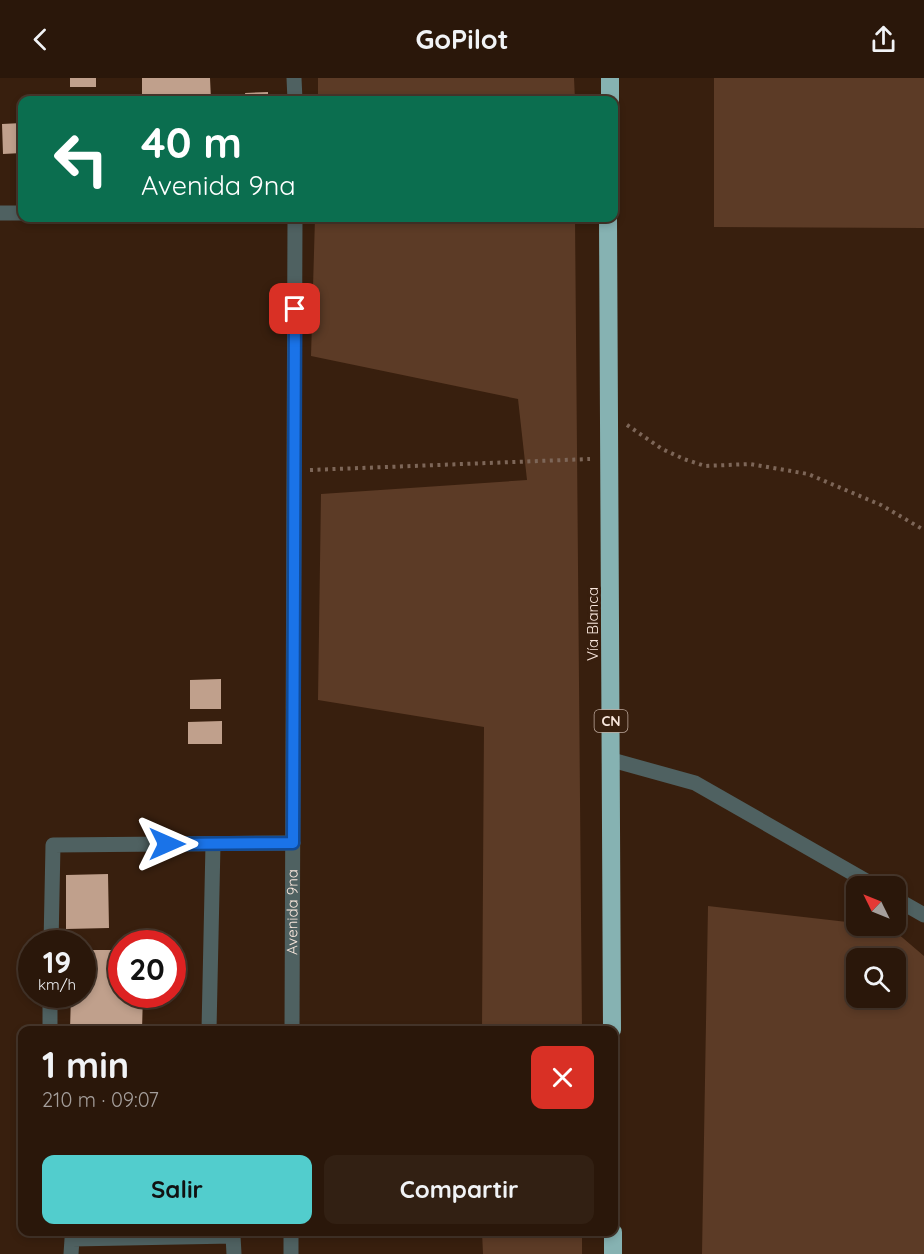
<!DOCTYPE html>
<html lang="es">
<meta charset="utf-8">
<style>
:root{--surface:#2a170a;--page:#322013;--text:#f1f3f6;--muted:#a59f9c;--line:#46362b;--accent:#52cdcd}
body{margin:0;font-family:Quicksand,sans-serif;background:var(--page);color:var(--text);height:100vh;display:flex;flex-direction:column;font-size:22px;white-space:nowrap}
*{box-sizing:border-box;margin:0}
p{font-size:20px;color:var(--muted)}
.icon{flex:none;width:33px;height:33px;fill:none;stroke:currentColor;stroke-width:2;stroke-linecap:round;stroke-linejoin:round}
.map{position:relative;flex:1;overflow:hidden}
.side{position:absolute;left:18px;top:948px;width:600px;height:210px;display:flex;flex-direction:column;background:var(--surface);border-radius:12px;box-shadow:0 3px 9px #0003,0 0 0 2px var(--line)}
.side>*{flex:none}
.top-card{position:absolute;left:18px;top:18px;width:600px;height:126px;border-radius:12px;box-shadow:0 3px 9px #0003,0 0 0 2px var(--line);background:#0b6e4f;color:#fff;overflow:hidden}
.needle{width:39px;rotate:313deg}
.controls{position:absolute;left:846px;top:798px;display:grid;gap:12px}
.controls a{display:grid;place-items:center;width:60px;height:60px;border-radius:12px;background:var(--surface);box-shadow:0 3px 9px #0003,0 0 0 2px var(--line);font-size:30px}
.speed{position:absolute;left:18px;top:852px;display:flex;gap:12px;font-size:30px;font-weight:700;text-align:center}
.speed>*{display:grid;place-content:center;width:78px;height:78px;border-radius:50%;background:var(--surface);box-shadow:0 3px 9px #0003,0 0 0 2px var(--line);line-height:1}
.speed small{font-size:15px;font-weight:400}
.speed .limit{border:9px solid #d22;background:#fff;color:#111}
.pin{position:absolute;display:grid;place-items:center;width:51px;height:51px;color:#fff;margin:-26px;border-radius:12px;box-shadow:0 3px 9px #0006}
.me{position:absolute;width:66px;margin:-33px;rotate:90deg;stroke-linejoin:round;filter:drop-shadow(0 0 4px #0008)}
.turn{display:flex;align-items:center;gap:21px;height:126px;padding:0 24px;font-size:27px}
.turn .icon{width:78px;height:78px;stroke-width:2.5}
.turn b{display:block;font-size:42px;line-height:51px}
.round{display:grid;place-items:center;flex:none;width:63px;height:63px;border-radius:12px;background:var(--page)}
.headline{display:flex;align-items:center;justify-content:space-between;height:102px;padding:0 24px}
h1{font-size:36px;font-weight:700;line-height:45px}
.button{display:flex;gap:12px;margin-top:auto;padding:12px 24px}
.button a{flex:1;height:69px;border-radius:12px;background:var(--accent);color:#111;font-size:24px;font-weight:700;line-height:69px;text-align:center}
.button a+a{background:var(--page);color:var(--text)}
header{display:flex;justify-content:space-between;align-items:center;height:78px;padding:0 24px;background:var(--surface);font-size:27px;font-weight:700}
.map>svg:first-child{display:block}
.green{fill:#5c3b26;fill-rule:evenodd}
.building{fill:#c0a08c}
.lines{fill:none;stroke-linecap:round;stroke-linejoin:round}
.path{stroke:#7d6658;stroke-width:4;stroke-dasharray:3 4.5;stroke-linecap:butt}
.minor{stroke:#4f6161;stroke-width:15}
.highway{stroke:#86b2b2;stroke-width:18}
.route-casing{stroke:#114b97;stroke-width:15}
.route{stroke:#1a73e8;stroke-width:10}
.labels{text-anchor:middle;stroke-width:6;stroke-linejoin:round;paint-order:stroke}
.shield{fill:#381f0e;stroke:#beaa9e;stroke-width:1.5}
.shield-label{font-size:14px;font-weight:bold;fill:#f8e6dc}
.street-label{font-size:15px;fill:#f8e6dc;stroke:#381f0e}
</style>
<header><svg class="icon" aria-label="back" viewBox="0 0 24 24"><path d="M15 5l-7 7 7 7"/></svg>GoPilot<svg class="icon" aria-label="share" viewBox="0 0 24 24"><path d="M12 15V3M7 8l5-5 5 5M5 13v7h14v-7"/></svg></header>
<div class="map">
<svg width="924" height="1176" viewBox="0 0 924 1176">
<rect width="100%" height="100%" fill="#381f0e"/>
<path class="green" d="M318 0H574L575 22H318Z
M714 0H924V150L714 149Z
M315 140H575L582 952H482L484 649 318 622 321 416 527 402 518 321 311 278Z
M708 828 856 845V848L890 849 924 878V1176H702ZM896 880V920H856V880Z
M482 1154H582V1176H483Z"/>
<path class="building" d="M70 0H96V9H70Z
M142 0H210L211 22H142Z
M268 14V22H246L245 15Z
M22 45V75L3 76 2 46Z
M221 601V631H190V602Z
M222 643V666H188V644Z
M108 796 109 850 66 851V797Z
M82 872H122V916H143L142 952H70L71 916H82Z"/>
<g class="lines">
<path class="path" d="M627 347 662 371 684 381 705 388 750 386 808 396 881 427 924 452
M310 392 590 381"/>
<g class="minor">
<path d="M294 0 295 22"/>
<path d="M0 135H22"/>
<path d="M612 682 695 705 875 808"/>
<path d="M896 821 924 837"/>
<path d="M51 866 53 767 293 765"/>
<path d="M50 952V916"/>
<path d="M209 952 213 766"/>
<path id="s1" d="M292 952 295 140"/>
<path d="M71 1176 72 1161 233 1158 234 1176"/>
<path d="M291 1176V1154"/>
</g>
<path class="highway" d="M610 22V0
M608 140 612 952
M613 1154V1176"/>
</g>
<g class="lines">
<defs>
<path id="route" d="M167 766 293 765 295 231"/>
</defs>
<use href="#route" class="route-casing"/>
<use href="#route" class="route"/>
</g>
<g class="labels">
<rect class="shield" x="594.5" y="632" width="33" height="22" rx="4.5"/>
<g class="shield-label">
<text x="611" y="648">CN</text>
</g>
<g class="street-label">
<text transform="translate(593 546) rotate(-90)" y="5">Vía Blanca</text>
<text dy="5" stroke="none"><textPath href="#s1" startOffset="118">Avenida 9na</textPath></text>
</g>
</g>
</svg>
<div class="controls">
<a><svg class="needle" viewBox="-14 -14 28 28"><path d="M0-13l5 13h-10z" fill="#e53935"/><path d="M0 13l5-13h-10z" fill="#a59f9c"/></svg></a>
<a><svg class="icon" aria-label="search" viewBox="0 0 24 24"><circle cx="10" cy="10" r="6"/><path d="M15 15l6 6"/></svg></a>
</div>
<div class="speed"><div>19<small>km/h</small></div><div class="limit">20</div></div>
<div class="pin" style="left:295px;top:231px;background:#d93025"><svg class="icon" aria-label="arrive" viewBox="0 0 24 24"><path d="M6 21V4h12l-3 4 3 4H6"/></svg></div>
<svg class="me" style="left:167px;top:766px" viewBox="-20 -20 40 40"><path d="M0-17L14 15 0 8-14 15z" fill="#1a73e8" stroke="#fff" stroke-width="4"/></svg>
<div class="top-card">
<div class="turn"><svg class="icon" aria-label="left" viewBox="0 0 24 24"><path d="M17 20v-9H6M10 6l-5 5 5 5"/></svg><div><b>40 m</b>Avenida 9na</div></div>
</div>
<section class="side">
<div class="headline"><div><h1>1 min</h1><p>210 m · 09:07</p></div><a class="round" style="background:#d93025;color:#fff"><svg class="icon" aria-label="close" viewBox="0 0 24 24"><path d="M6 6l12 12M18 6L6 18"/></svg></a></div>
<div class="button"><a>Salir</a><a>Compartir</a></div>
</section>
</div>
